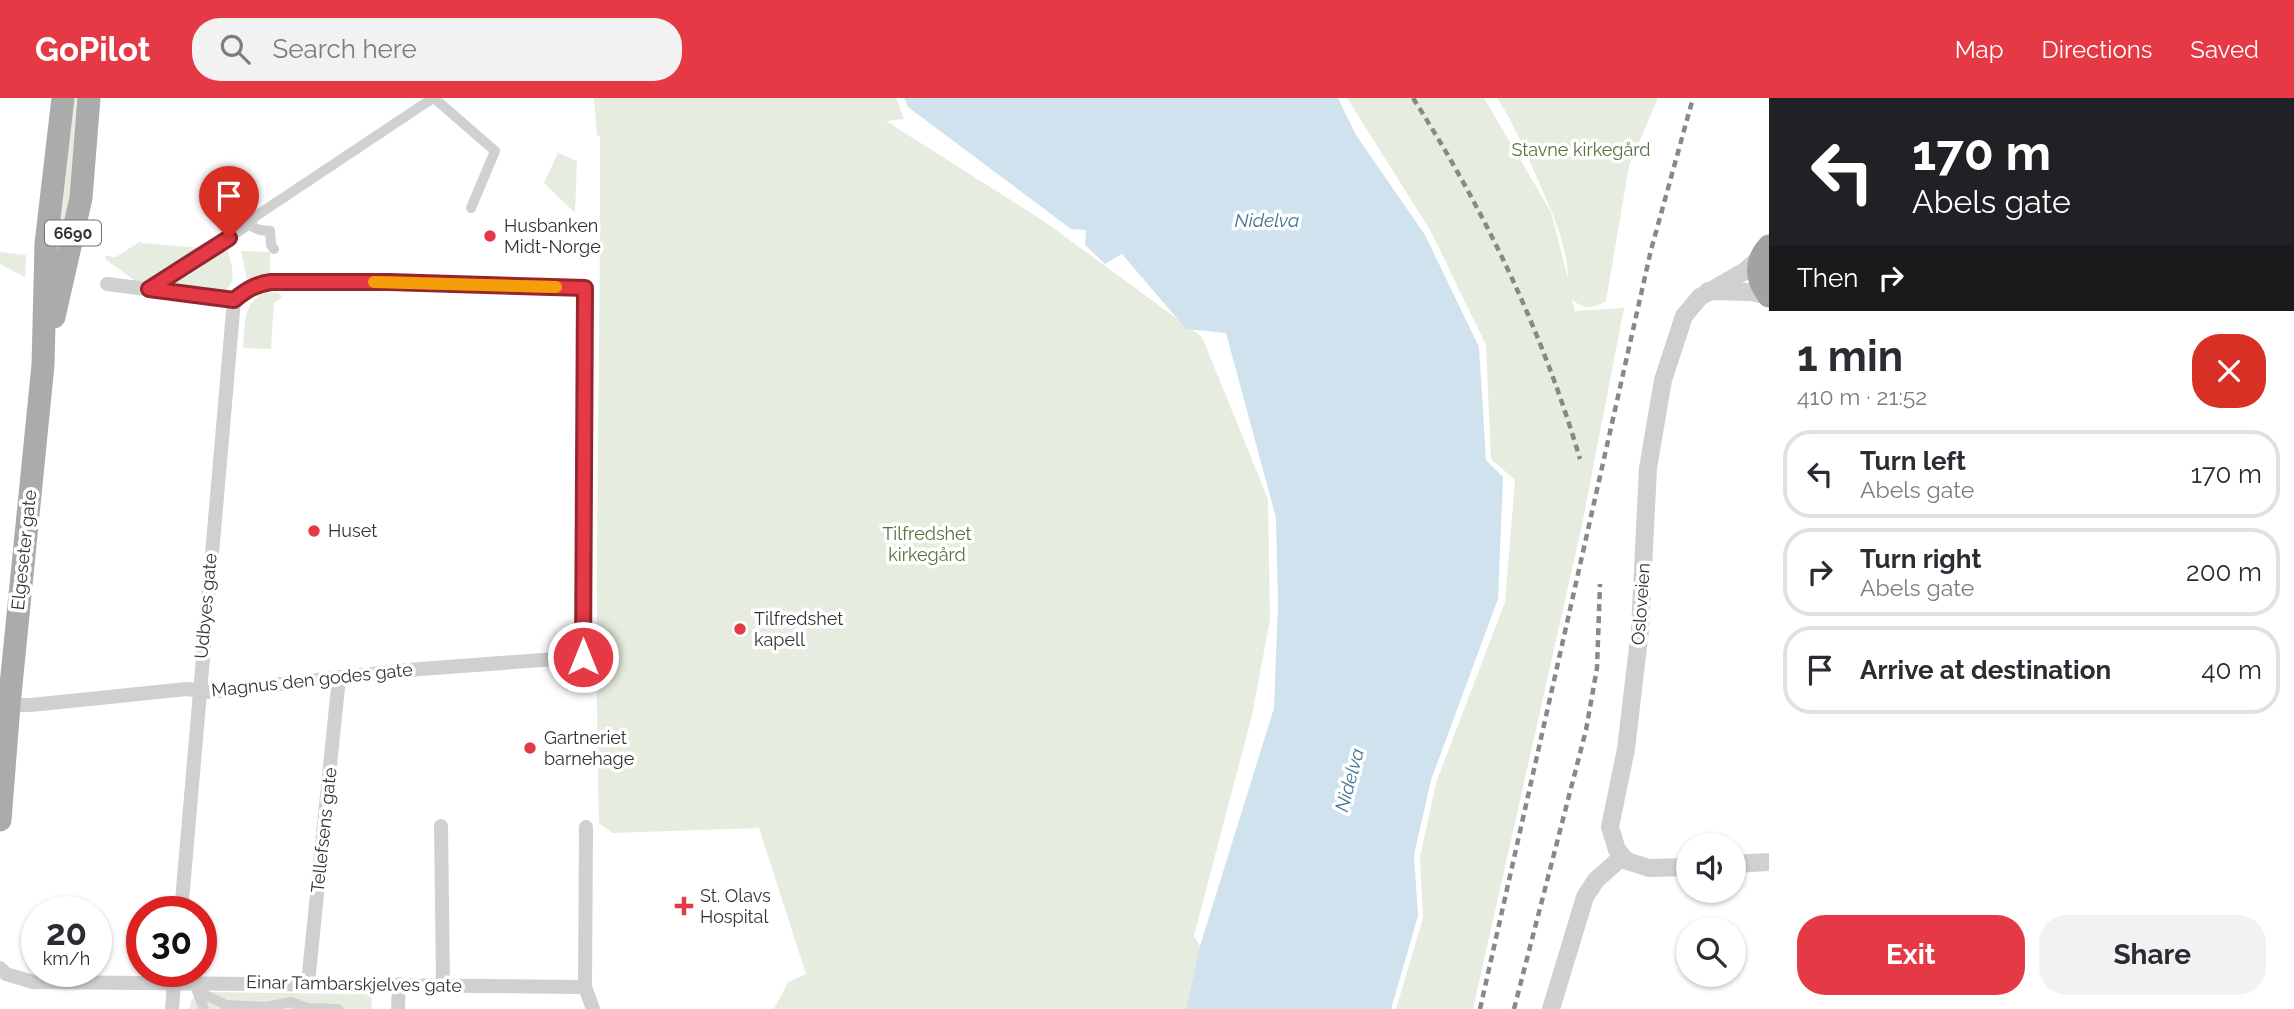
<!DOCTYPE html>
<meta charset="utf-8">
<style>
:root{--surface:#fff;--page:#f2f2f3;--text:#2b2b33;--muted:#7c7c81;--line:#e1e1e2;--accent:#e63946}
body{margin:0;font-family:Raleway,sans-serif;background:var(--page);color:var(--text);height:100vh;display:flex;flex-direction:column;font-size:26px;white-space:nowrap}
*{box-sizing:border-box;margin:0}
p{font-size:23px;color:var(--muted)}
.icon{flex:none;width:38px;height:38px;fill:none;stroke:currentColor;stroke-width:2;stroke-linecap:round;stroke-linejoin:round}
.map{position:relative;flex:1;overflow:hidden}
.details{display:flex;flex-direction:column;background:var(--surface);width:525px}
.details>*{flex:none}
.top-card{background:#202124;color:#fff;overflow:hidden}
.controls{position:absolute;left:1676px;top:735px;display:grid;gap:14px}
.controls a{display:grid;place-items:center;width:70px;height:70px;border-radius:50%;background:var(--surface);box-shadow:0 2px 5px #0004;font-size:35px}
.speed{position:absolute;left:21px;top:798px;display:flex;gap:14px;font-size:35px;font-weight:700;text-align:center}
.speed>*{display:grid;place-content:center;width:91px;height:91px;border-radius:50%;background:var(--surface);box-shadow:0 2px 5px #0004;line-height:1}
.speed small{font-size:18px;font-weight:400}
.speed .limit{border:10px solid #d22;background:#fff;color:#111}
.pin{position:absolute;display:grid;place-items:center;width:60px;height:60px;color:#fff;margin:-72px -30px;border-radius:50% 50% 50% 0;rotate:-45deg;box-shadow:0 0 7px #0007}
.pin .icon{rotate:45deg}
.me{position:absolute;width:77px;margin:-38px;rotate:0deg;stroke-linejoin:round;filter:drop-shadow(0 0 5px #0008)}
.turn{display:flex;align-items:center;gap:24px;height:147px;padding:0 28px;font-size:32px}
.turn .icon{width:91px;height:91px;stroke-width:2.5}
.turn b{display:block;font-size:49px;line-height:60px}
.then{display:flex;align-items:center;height:66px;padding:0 28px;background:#0003;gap:14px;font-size:26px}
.round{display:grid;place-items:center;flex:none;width:74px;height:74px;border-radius:28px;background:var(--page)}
.headline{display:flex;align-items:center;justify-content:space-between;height:119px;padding:0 28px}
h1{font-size:42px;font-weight:700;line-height:52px}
.primary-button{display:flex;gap:14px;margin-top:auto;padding:14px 28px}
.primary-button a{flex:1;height:80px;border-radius:28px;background:var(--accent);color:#fff;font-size:28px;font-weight:700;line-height:80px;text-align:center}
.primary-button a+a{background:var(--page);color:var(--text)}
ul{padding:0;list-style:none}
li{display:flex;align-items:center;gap:21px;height:88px;margin:0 14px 10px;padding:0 14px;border:4px solid var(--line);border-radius:28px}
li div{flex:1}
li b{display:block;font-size:26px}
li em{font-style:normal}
header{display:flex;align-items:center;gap:42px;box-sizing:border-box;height:98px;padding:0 35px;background:var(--accent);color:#fff}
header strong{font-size:33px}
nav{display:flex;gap:38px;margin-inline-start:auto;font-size:24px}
.search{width:490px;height:63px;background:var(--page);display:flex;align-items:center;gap:18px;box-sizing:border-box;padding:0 24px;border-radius:28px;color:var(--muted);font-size:26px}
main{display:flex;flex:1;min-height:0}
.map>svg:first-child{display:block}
.green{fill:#e6ecdf}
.water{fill:#cfe2ee}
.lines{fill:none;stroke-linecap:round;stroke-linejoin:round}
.pedestrian{stroke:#d0d0d0;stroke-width:10}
.minor{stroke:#d0d0d0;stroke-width:14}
.tertiary{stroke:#d0d0d0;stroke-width:18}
.primary{stroke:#ababab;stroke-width:23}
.trunk{stroke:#a2a2a2;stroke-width:23}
.rail{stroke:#888;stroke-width:4.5;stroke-dasharray:7 5;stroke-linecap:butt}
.route-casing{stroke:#96252e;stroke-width:18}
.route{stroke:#e63946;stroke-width:12}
.slow{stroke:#f59e0b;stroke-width:12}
.poi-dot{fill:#e63946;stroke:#fff;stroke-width:2.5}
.labels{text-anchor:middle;stroke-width:7;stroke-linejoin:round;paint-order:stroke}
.shield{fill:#fff;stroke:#707070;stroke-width:2}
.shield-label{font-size:16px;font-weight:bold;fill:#333}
.park-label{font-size:18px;fill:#56703f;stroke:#fff}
.poi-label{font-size:18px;fill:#333;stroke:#fff;text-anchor:start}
.street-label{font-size:18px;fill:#333;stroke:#fff}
.water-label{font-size:19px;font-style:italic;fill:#3f7597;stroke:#fff}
</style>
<header>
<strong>GoPilot</strong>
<div class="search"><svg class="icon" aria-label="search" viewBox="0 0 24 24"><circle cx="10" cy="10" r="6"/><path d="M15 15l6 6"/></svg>Search here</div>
<nav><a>Map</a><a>Directions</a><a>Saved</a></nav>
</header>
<main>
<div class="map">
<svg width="1769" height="911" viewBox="0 0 1769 911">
<rect width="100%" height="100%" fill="#fff"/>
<path class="green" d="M71 0H82L64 143 55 142Z
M594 0H896L904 21 886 23 1045 124 1202 239 1268 401 1270 522 1252 617 1194 838 1200 848 1186 911H774L788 884 806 876 759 730 612 735 599 725C593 496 601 267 600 38L597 37Z
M1347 0H1484L1551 114 1568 181C1567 142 1549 108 1534 73 1523 47 1512 23 1497 0H1658L1629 68 1606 203C1593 211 1584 211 1572 202L1575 213 1624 210 1582 427 1473 911H1396L1423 820 1420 759 1436 685 1505 504 1515 382 1491 361 1486 247 1430 132Z
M558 55 577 63 575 115 544 85Z
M141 143V145L201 150 150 184 135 183 105 161 106 158 116 159Z
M218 151 227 152C232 166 238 185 224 193L164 187 182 174 186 179 220 156Z
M241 153 270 154V176L247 182Z
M0 154 26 157 25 179 0 166Z
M265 195 277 194 282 198 279 202 274 204 271 251 243 250C245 229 242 204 265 195Z
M203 894 363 896 371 897 372 911H189L192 901Z"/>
<path class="water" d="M904 0H1338L1356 37 1425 137 1479 249 1486 362 1503 379 1498 501 1431 682 1414 757 1418 818 1391 911H1186L1200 848 1274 610 1278 506 1276 420 1226 235 1186 231 1122 156 1105 166 1085 147 1086 132 1071 131 908 9Z"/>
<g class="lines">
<path class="pedestrian" d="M434 0 495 53 471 110
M248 127 256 118 433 0
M229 140 248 127 260 132 270 133 271 147 274 151
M204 911 197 893 226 907 267 909 291 904 307 910 338 911"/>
<path class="minor" d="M149 191 229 140
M1 607H31L187 591 209 594 407 572 583 559 585 190 389 184H271C256 186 246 192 234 202L107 186
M441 728 443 887
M586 729 585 889 593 911
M181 814 234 202
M0 870 6 876 33 884 585 889
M308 885 339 579
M172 911 175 873
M398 911 399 886"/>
<path class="tertiary" d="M1708 193 1751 194 1769 198
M1734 766 1769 764
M1689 769 1649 770 1627 763 1617 752 1610 729 1626 651 1640 532 1648 370 1663 282 1684 218 1700 199 1745 173 1761 159
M1551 911 1585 799 1596 782 1622 759"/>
<path class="primary" d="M54 219 81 100 89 0
M0 722 9 607 43 267 46 146 63 0"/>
<path class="trunk" d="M1769 148C1754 164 1756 182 1769 198"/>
<path class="rail" d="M1413 0C1485 113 1542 232 1580 361
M1480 911 1651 152 1693 0
M1514 911 1586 632 1597 570 1600 486"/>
</g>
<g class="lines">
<defs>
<path id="route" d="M229 140 149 191 234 202C246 192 256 186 271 184H389L585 190 583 559"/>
</defs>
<use href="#route" class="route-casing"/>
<use href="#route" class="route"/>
<path class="slow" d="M374 184 556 189"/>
</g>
<g class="poi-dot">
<circle cx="490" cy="138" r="7"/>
<circle cx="314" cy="433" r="7"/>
<circle cx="740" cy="531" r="7"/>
<circle cx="530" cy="650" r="7"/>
<path d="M680.5 797.5h7v7h7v7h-7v7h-7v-7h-7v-7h7z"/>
</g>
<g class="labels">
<rect class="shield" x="45" y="122.5" width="56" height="25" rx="5"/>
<g class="shield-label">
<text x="73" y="141">6690</text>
</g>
<g class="park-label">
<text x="1581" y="58">Stavne kirkegård</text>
<text x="927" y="442">Tilfredshet<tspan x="927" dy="21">kirkegård</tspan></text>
</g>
<g class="poi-label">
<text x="504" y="134">Husbanken<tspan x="504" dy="21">Midt-Norge</tspan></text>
<text x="328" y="439">Huset</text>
<text x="754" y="527">Tilfredshet<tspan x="754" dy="21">kapell</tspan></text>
<text x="544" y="646">Gartneriet<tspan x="544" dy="21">barnehage</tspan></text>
<text x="700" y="804">St. Olavs<tspan x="700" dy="21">Hospital</tspan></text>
</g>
<g class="street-label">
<text transform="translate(24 452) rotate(-84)" y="6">Elgeseter gate</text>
<text transform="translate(1641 506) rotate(-86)" y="6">Osloveien</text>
<text transform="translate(206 508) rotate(-85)" y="6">Udbyes gate</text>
<text transform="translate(312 582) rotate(-6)" y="6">Magnus den godes gate</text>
<text transform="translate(324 732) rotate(-84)" y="6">Tellefsens gate</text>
<text transform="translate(354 886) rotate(1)" y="6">Einar Tambarskjelves gate</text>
</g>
<g class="water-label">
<text x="1267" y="129">Nidelva</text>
<text transform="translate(1349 682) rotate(-75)" y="7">Nidelva</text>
</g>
</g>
</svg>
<div class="controls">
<a><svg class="icon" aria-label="sound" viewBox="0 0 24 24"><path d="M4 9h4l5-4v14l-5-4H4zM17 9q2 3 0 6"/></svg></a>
<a><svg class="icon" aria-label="search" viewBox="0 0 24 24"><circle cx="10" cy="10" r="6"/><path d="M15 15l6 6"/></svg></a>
</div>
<div class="speed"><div>20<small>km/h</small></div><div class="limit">30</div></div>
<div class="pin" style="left:229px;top:140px;background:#d93025"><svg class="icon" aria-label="arrive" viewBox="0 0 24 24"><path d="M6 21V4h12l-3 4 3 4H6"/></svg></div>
<svg class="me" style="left:583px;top:559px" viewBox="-20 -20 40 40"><circle r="17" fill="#e63946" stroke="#fff" stroke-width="3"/><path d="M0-11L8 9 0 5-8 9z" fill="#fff"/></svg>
</div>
<section class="details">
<div class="top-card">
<div class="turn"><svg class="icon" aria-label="left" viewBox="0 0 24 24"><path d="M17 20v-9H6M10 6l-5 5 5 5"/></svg><div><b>170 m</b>Abels gate</div></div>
<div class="then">Then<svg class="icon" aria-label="right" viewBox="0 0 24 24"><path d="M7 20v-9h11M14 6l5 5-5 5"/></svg></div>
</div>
<div class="headline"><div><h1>1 min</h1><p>410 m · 21:52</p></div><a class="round" style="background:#d93025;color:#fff"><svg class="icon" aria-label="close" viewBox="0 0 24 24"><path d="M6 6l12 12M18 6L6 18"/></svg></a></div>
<ul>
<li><svg class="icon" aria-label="left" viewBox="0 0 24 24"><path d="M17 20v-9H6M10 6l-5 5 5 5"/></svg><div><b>Turn left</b><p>Abels gate</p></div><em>170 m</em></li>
<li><svg class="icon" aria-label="right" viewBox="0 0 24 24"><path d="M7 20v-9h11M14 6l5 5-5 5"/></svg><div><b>Turn right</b><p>Abels gate</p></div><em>200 m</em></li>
<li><svg class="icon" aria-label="arrive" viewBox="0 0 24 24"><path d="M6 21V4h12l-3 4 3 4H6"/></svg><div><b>Arrive at destination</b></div><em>40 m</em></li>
</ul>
<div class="primary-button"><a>Exit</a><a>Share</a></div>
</section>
</main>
